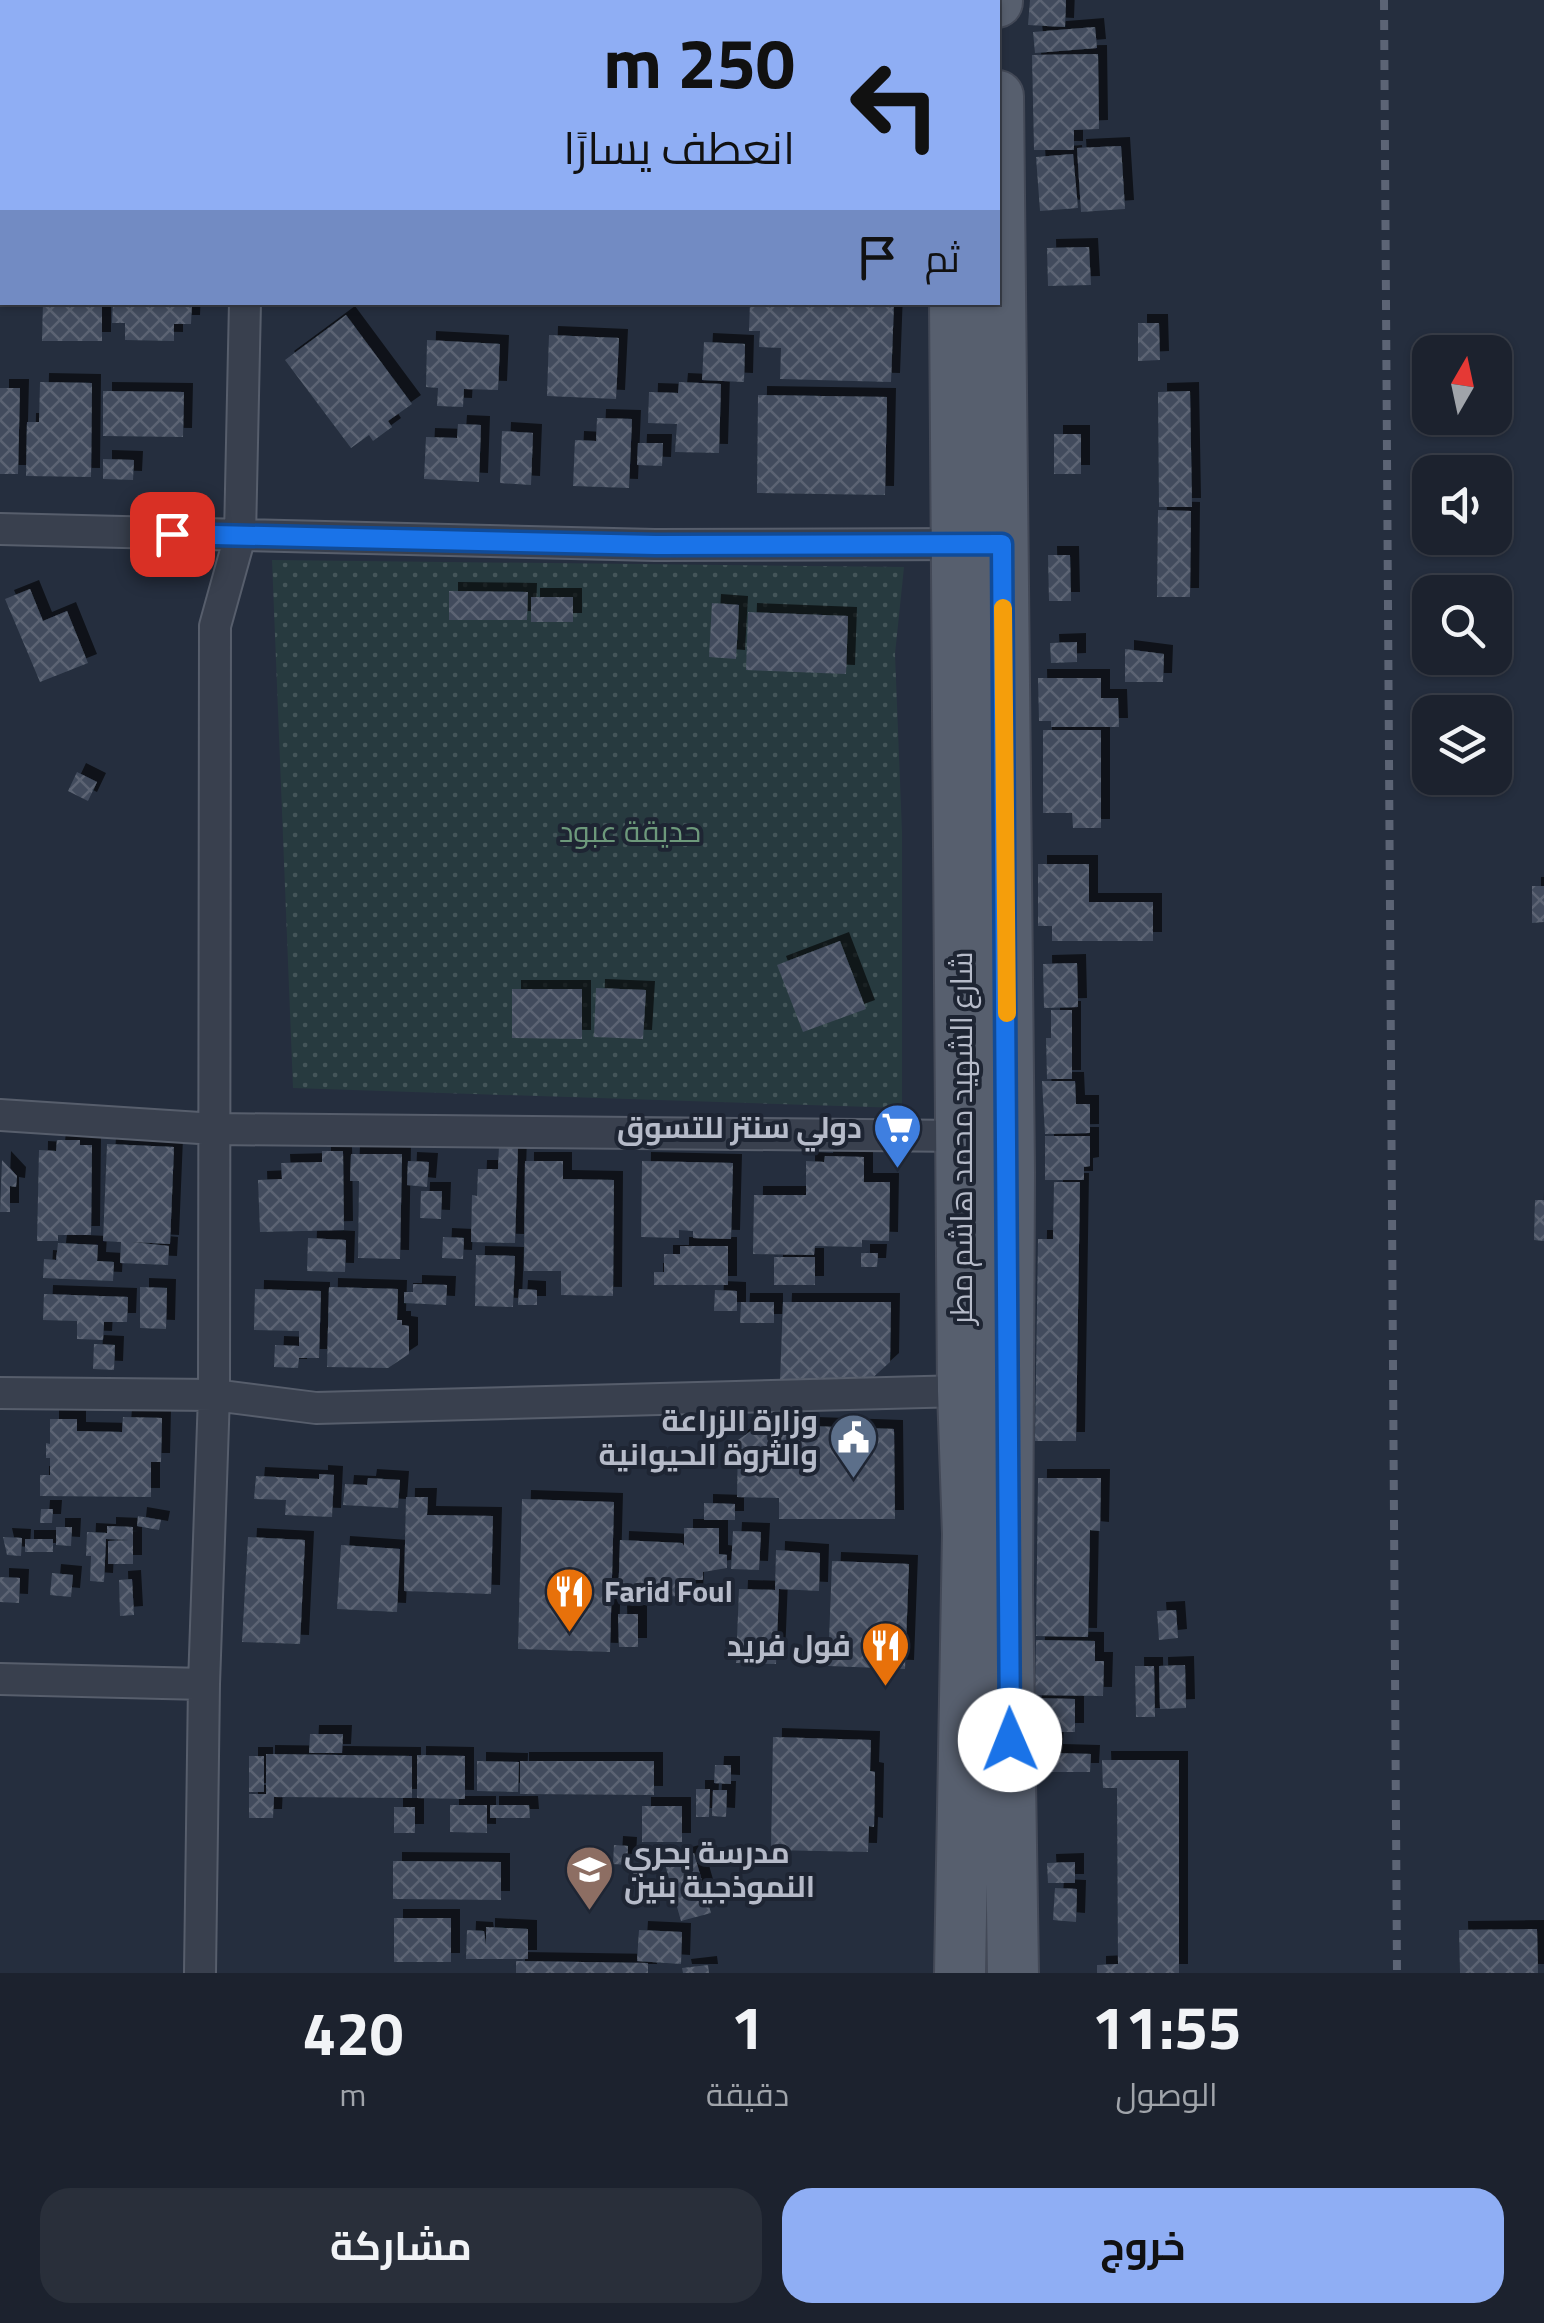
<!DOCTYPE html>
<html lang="ar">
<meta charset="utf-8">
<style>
:root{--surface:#1c222e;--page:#292f3a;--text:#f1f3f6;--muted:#a0a4aa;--line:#3a3f4a;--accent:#8faef4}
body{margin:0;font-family:"Titillium Web",Cairo,sans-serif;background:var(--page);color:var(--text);direction:rtl;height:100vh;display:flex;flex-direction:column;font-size:38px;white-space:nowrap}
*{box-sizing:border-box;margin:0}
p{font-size:32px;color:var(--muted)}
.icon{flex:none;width:55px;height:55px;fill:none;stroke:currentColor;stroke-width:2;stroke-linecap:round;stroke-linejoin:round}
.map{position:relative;height:1973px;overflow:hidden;direction:ltr}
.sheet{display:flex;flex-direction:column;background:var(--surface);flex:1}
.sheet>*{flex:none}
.guide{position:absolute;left:0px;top:0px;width:1000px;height:305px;box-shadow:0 2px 8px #0004,0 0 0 2px var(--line);direction:rtl;background:#8faef4;color:#111;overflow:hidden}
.needle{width:65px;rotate:9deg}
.buttons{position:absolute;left:1412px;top:335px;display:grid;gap:20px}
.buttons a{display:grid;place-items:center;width:100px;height:100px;border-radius:20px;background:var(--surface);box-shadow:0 2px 8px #0004,0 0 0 2px var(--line);font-size:50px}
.pin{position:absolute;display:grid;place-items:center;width:85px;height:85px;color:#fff;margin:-42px;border-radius:20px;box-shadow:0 5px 15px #0006}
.me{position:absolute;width:110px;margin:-55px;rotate:359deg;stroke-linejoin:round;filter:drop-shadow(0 0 8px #0008)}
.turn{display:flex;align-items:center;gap:35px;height:210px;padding:0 40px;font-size:45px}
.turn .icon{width:130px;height:130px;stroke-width:2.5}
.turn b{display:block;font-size:70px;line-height:85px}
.then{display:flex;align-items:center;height:95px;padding:0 40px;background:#0003;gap:20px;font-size:38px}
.eta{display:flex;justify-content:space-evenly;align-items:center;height:170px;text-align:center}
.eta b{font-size:60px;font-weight:700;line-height:70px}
.primary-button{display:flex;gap:20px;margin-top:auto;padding:20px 40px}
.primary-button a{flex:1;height:115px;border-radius:30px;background:var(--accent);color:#111;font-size:40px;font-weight:700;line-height:115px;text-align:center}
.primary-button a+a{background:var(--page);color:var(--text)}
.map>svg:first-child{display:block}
.park{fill:url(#park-dots)}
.building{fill:url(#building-cross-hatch);filter:url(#shadow)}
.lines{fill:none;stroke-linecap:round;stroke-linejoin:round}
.street-casing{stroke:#575e6c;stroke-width:34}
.primary-casing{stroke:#434957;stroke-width:54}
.street{stroke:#39404e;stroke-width:30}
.primary{stroke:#575f6e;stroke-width:50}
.rail{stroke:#5c6475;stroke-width:8;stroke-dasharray:10 10;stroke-linecap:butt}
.route-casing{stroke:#114b97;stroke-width:25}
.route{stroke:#1a73e8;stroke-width:18}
.slow{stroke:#f59e0b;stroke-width:18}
.labels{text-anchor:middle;stroke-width:8;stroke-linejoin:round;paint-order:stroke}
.park-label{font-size:30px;fill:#6d997b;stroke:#1e2533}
.poi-label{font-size:30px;font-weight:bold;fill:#b6bbc9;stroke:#1e2533;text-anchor:end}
.street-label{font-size:30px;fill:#b6bbc9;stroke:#1e2533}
</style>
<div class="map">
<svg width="1544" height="1973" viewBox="0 0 1544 1973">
<defs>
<pattern id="park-dots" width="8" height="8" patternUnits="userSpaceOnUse" patternTransform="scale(2.5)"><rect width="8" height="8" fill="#273a3f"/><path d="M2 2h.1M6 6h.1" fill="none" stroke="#445559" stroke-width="1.8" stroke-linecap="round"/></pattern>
<pattern id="building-cross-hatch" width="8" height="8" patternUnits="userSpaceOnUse" patternTransform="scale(2.5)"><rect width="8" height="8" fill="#424c5d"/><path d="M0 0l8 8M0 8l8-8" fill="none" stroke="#5b6473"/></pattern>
<filter id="shadow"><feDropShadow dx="9" dy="-9" stdDeviation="0" flood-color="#0009"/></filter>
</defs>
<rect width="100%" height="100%" fill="#252e3e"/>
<path class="park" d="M272 560 904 567 895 654 902 832V1108L293 1088Z"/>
<path class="building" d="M1030 0H1066L1065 27 1028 25Z
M1095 27 1097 48 1035 53 1033 32Z
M1098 54 1099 129 1074 130V150H1034L1032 55Z
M1121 146 1125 209 1081 212 1077 148Z
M1073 154 1078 208 1040 211 1036 157Z
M1089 247 1091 285 1048 286 1047 248Z
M43 302H102V341H42Z
M113 302H192L191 324H174V341L125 340V323H112Z
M750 302H894L891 382 780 379 781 348 759 347 760 331H749Z
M346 315 412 404 388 421 392 427 373 441 369 435 351 448 285 360Z
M1138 323H1159L1160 360 1138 361Z
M549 335 619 338 616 399 547 396Z
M427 340 500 344 498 390 464 389 463 407 437 406 438 388 426 387Z
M704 342 745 344 744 382 702 380Z
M40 382 92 383 91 477 26 476 27 422H39Z
M679 382 721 384 719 453 675 452 677 424 648 423 649 392 678 393Z
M0 388H20L18 474H0Z
M103 391 184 392 183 437 103 436Z
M1190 391 1192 507H1159L1158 392Z
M758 395 887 397 885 495 757 493Z
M597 418 632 419 629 488 573 486 575 440 596 441Z
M458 424 481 425 479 482 424 479 426 437 457 438Z
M502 431 533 433 531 485 500 483Z
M1054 434H1081V474H1054Z
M638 443H663L662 466 637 465Z
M103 459 134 460 133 480 103 479Z
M1158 510 1191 511 1190 597H1157Z
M1048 555H1070L1071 601H1049Z
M30 589 43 621 67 611 88 663 40 682 5 599Z
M449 591 528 592 527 620H449Z
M531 597H573V622H531Z
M712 603 739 605 736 659 709 657Z
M748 612 848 616 846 674 746 670Z
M1077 642V662L1051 663 1050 643Z
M1125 649 1164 654 1163 682H1125Z
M1038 678H1101V698H1118L1119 727H1051V721H1039Z
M1043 730H1101V828H1073L1072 813H1043Z
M77 772 97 782 88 801 68 791Z
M1038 864H1089V902H1153V941H1052V926H1038Z
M1532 886H1544V922L1532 923Z
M840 941 866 1009 803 1032 777 965Z
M1077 963 1078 1007 1044 1008 1043 964Z
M596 988 646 990 643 1039 594 1037Z
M512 989H582V1039L512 1038Z
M1051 1010H1072V1079H1047L1046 1038H1051Z
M1042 1081H1075L1076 1104H1090V1133L1045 1134Z
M1045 1136H1090V1166L1084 1167V1180H1045Z
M57 1140H80V1145H92L91 1235H58V1241H37L39 1150 56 1151Z
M107 1144 174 1147 170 1244 132 1242 169 1246 168 1265 120 1263 121 1242 103 1241Z
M499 1146H518L515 1243 471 1242 472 1195 477 1196 478 1169H498Z
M322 1151H343L344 1230 260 1232 258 1180 282 1179 281 1163 322 1162Z
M351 1154H402L400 1259 358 1258 359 1181H350Z
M825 1156 864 1157V1182H890L889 1241 862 1240V1247L815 1246 814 1255 753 1254 754 1195H806V1161L824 1162Z
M2 1160 17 1176 16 1187 10 1186V1212H0Z
M408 1161 429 1162 427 1187 407 1185Z
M525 1161H563V1179L614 1180 613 1296 561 1295V1271H524Z
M642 1161 733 1163 731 1239 693 1238V1231L679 1230V1238L641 1237Z
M1054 1182H1080L1076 1441H1035L1038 1239H1053Z
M421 1191H442L441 1219 420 1218Z
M1535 1200H1544V1241L1534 1240Z
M443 1237 464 1238 463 1259 442 1258Z
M308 1238 346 1240 345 1272 307 1271Z
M58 1243 98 1245 97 1261 114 1262 113 1281 43 1278 44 1259 56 1260Z
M680 1246H728V1285H654V1272H664V1254H680Z
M861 1253H878L877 1267H861Z
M476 1255 515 1256 513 1307 475 1306Z
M774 1257H815V1285H774Z
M413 1284 447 1285 446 1305 404 1303V1292H413Z
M140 1287 167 1288 166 1329 140 1328Z
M329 1287 398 1289 397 1320H402V1325L409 1326V1354L388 1368 327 1367Z
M255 1289 321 1291 319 1358H299L298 1368 274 1367 275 1345 299 1346V1331L254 1330Z
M519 1289 537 1290V1305H518Z
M715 1290 737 1291V1311H714Z
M44 1294 128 1297 127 1322H104L103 1340 77 1339V1321L43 1320Z
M741 1302H774V1323H740Z
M783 1302H891L890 1362 868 1382 780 1380Z
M94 1344 115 1345 114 1370 93 1369Z
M123 1417 162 1418 161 1462H151V1497L40 1496V1475H50V1458H46V1443L50 1444V1419H77V1431L122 1432Z
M780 1425 894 1429 895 1519H779V1498L737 1497 738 1440 758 1426Z
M319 1474 334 1475 332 1517 285 1515 286 1500 254 1499 256 1476 319 1479Z
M368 1478 400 1480 398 1508 343 1505 345 1484 367 1485Z
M1038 1478H1101L1100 1531 1090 1530 1088 1637 1036 1636Z
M406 1497H428L427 1515 493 1516 491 1594 404 1591Z
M522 1499 614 1502 610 1652 518 1649Z
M704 1503 735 1504V1520H704Z
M41 1509H53L52 1523H40Z
M138 1516 161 1520 159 1530 137 1526Z
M107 1526 133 1527V1564H108V1541L129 1540 106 1539 104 1582 90 1581 91 1556H86L87 1532 107 1533Z
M56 1527H72L71 1546 56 1545Z
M684 1528H719V1554L727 1555V1568L703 1572V1580H695L694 1597 638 1595V1604L618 1603 620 1540 682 1543 684 1546Z
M733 1531 761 1532 759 1570 731 1569Z
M3 1537 22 1538 21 1556 7 1555Z
M248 1537 305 1540 300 1644 242 1642Z
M25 1539H53V1552H25Z
M341 1545 400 1549 397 1612 337 1609Z
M776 1550 820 1553 819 1591 779 1589 776 1664 736 1663 739 1589 775 1590Z
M832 1561 909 1564 905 1669 828 1666Z
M52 1573 73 1575 71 1597 50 1595Z
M0 1577 20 1578 19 1603 0 1602Z
M132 1579 134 1615 120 1616 119 1580Z
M1176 1610 1178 1638 1159 1640 1157 1611Z
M618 1614H638V1647H619Z
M1036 1640 1095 1641V1661H1104L1103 1696 1035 1695Z
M1185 1665 1186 1708 1160 1709 1159 1666Z
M1135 1666H1154L1155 1717H1136Z
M1033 1698 1075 1699V1732H1032Z
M1032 1733 1055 1734 1054 1753 1091 1754 1090 1772H1032Z
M310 1734H343L342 1753H309Z
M773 1737 871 1740 870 1771 875 1772 874 1827 869 1826 868 1852 771 1850Z
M266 1754 412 1756V1798L274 1797 273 1818H249V1794H266Z
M417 1755 465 1756V1799L417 1798Z
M249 1756H264V1792H249Z
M1102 1760H1179V1973H1097V1965L1118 1964 1117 1788H1103Z
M477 1761 519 1762 518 1792 477 1791Z
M520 1761H654V1795L520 1794Z
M715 1765H731V1784L714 1783Z
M696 1789H710L709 1817H696Z
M713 1790H727L726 1817 712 1816Z
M450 1805H487V1833L450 1832Z
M490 1805H529L530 1818H490Z
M642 1806H682V1842H642Z
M394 1807H415V1833H394Z
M614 1845 628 1846 627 1865 613 1864Z
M694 1853 711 1913 681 1921 664 1861Z
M393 1861 501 1862V1900L393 1899Z
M1075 1862V1883H1048L1047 1863Z
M1055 1888 1077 1889 1076 1922 1053 1920Z
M394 1918H451V1962H394Z
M486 1927 528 1929V1959H466L467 1930 484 1931 486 1945Z
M1537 1929 1538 1973H1460L1459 1930Z
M639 1930 682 1932 681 1964 637 1961Z
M516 1961 648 1963V1973H516Z
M708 1965 709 1973H683L682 1968Z"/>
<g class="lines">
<defs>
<path id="street" d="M242 0V2
M0 103H2
M0 241H2
M0 529 655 545 969 544
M0 1115 215 1129 963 1136
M0 1393 214 1395 316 1408 963 1391
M0 1679 204 1684
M200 1973 204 1684 214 1395 215 626 240 536 245 302"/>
<path id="primary" d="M952 0V2
M997 0V2
M998 96 1009 1173 1007 1588 1013 1973
M955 302 963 1391 968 1534 960 1973"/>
</defs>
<use href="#street" class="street-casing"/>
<use href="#primary" class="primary-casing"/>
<use href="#street" class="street"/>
<use href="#primary" class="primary"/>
<path class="rail" d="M1384 0 1397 1973"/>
</g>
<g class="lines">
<defs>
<path id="route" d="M172 534 656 545 1002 544 1010 1740"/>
</defs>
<use href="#route" class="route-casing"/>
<use href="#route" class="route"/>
<path class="slow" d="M1003 608 1007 1013"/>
</g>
<defs>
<symbol id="supermarket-pin" viewBox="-11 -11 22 30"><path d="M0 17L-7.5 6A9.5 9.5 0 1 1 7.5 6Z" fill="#3f7fe0" stroke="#1e2533"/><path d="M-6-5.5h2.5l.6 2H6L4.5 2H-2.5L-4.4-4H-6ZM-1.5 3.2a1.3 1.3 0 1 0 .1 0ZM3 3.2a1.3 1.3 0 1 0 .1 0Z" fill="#fff"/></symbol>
<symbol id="civic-pin" viewBox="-11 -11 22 30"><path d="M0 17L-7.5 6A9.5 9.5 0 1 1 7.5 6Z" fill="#5c6f8a" stroke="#1e2533"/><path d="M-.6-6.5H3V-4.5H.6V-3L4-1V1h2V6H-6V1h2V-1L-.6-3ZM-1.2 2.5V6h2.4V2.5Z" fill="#fff"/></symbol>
<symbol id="restaurant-pin" viewBox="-11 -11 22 30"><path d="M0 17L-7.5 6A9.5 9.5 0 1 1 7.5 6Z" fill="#e8710a" stroke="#1e2533"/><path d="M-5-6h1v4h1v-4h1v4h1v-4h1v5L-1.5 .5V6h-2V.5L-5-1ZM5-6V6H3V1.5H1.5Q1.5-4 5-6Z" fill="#fff"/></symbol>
<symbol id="school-pin" viewBox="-11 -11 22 30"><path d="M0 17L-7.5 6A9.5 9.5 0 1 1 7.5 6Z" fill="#8d6e63" stroke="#1e2533"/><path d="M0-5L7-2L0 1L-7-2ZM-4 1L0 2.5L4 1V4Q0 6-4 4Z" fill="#fff"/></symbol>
</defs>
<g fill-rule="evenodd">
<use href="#supermarket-pin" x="870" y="1100" width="55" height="75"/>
<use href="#civic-pin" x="826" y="1410" width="55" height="75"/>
<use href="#restaurant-pin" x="542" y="1564" width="55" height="75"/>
<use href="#restaurant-pin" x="858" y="1618" width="55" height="75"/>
<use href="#school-pin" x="562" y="1842" width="55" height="75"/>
</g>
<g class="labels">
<g class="park-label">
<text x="630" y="842">حديقة عبود</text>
</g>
<g class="poi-label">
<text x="862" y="1138">دولي سنتر للتسوق</text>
<text x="818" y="1431">وزارة الزراعة<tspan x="818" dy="34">والثروة الحيوانية</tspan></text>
<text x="604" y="1602" text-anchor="start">Farid Foul</text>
<text x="851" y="1656">فول فريد</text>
<text x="624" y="1863" text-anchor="start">مدرسة بحري<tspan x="624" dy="34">النموذجية بنين</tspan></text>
</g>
<g class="street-label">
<text transform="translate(962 1138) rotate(-90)" y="10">شارع الشهيد محمد هاشم مطر</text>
</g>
</g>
</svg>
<div class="buttons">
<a><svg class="needle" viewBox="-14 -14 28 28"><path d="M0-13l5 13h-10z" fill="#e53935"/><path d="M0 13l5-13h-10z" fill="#a0a4aa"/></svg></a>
<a><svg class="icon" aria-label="sound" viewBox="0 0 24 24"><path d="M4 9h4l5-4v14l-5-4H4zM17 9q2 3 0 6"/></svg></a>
<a><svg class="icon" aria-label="search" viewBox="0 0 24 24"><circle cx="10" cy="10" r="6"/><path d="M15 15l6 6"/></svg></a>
<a><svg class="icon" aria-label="layers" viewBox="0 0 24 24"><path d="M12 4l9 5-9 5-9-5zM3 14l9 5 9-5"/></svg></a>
</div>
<div class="pin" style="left:172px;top:534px;background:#d93025"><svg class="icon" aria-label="arrive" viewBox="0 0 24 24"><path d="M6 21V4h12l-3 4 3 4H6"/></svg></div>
<svg class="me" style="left:1010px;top:1740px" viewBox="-20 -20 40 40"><circle r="19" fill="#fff"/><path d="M0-13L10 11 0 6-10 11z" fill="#1a73e8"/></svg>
<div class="guide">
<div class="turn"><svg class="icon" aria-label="left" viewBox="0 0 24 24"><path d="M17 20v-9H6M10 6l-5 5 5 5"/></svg><div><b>250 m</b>انعطف يسارًا</div></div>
<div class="then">ثم<svg class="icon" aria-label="arrive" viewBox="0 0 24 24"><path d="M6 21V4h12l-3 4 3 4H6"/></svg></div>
</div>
</div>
<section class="sheet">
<div class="eta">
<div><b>11:55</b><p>الوصول</p></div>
<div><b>1</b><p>دقيقة</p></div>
<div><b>420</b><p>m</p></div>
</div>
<div class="primary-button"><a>خروج</a><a>مشاركة</a></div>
</section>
